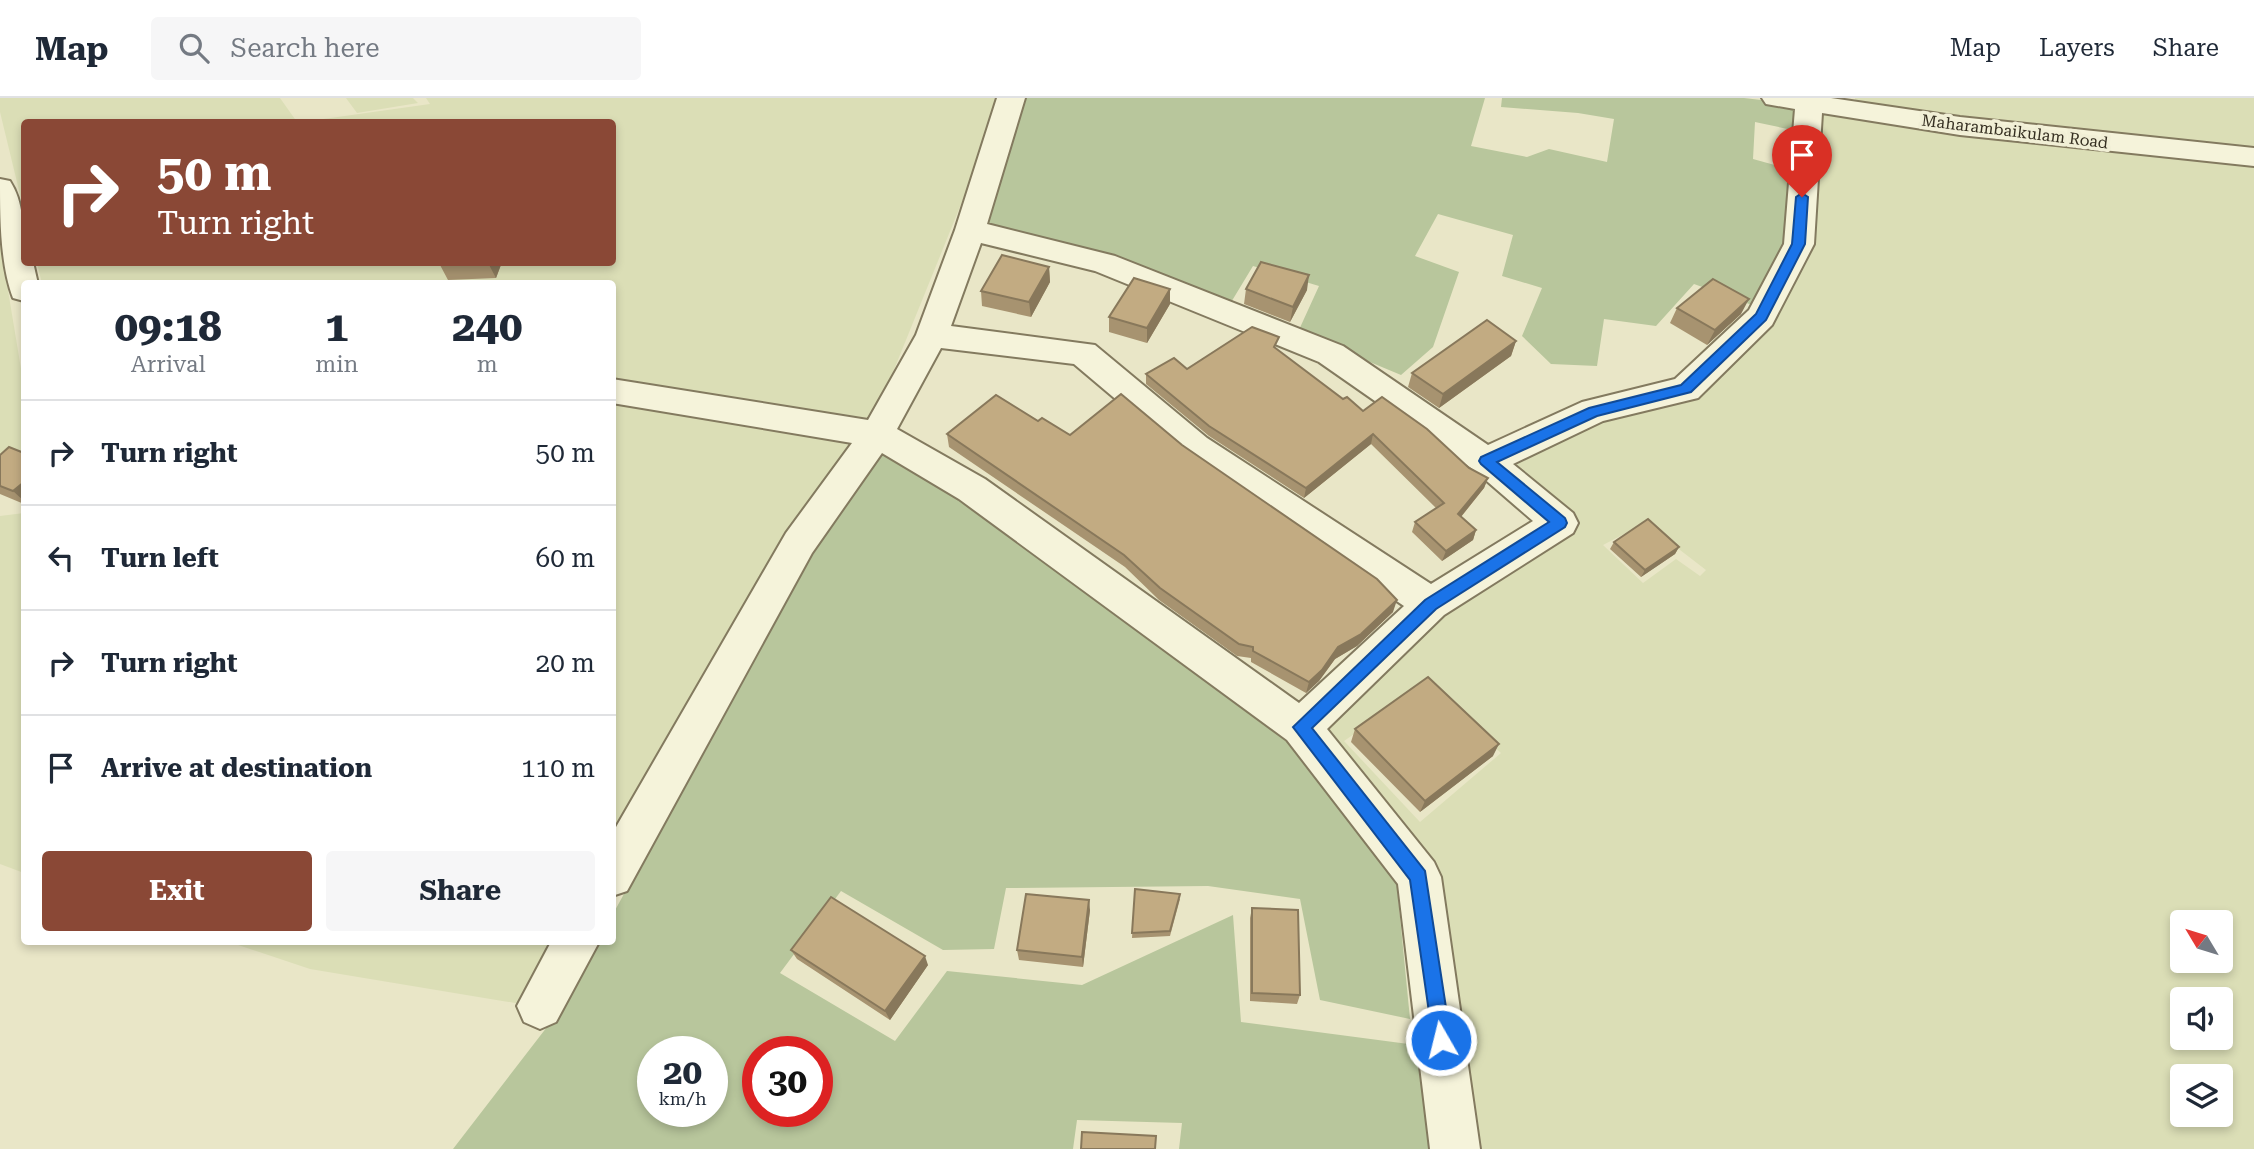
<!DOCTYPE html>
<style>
:root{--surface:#fff;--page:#f6f6f7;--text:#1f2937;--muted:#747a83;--line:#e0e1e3;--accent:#8a4836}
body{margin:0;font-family:"Roboto Serif",serif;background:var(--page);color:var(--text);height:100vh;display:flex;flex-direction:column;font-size:26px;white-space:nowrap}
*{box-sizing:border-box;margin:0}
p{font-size:23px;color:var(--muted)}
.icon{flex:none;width:38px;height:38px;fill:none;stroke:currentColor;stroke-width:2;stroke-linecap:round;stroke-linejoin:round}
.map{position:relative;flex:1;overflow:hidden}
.side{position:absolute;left:21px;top:182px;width:595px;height:665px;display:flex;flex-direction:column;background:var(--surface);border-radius:7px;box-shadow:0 4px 10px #0003}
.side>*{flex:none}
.top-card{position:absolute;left:21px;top:21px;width:595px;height:147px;border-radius:7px;box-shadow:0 4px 10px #0003;background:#8a4836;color:#fff;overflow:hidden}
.needle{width:46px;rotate:308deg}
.controls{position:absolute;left:2170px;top:812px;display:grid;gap:14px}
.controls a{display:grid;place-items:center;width:63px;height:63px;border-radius:7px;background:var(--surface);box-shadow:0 4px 10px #0003;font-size:35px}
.speed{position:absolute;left:637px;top:938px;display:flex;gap:14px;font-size:35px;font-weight:700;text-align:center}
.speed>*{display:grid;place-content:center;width:91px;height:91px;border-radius:50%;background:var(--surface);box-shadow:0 4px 10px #0003;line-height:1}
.speed small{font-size:18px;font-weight:400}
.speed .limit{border:10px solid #d22;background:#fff;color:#111}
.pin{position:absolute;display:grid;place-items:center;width:60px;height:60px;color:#fff;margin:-72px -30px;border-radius:50% 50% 50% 0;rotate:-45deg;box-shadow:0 0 7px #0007}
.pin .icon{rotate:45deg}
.me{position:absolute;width:77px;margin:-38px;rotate:352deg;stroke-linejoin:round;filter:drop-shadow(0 0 5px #0008)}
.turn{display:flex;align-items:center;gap:24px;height:147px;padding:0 21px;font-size:32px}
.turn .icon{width:91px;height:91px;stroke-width:2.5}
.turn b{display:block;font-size:49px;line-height:60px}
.eta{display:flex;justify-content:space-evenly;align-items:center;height:119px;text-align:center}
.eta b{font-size:42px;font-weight:700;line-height:49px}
.cta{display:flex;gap:14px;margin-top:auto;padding:14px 21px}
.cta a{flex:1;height:80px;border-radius:7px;background:var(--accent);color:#fff;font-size:28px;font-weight:700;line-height:80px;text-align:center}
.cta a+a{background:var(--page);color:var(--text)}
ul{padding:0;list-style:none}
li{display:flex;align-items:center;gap:21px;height:105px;padding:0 21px;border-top:2px solid var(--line)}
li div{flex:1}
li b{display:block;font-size:26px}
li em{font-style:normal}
header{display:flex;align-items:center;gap:42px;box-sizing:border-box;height:98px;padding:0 35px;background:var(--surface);border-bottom:2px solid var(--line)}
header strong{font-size:33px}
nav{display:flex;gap:38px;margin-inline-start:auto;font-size:24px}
.search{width:490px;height:63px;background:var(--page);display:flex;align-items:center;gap:18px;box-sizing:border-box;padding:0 24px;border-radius:7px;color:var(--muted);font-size:26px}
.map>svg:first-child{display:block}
.farmland{fill:#dbdeb6;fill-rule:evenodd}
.green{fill:#b8c69c;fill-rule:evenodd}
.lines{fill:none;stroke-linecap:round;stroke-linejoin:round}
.minor-casing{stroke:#837a5f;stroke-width:4}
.minor{fill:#f5f3da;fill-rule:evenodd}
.wall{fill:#a79370}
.shaded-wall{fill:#88785b}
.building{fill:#c2ab82;stroke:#88785b;stroke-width:2}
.route{fill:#1a73e8;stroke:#114b97;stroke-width:2}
.labels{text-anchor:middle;stroke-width:7;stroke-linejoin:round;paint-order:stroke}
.far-street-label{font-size:16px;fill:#352f21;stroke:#f1efd6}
</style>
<header>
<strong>Map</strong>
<div class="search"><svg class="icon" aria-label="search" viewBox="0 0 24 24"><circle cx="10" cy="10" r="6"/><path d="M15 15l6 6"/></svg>Search here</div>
<nav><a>Map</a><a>Layers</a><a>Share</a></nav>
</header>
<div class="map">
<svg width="2254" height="1051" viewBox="0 0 2254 1051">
<rect width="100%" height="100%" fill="#e9e6c7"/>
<path class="farmland" d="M0 0H280L297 24H24V113L0 14Z
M346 0H413L418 5 357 15Z
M426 0H1004L874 321 613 283 612 186H42L37 165 612 164V24H302L430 6Z
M1855 0H2254V56L1856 9Z
M1816 11 2254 63V1051H1468L1424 764 1312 630 1439 511 1565 421 1503 367 1598 321 1696 296 1769 222ZM1645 425 1706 472 1700 478 1676 461 1643 485 1603 447ZM1425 587 1501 655 1420 724 1344 643ZM2182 824H2221V863H2182ZM2182 901H2221V940H2182ZM2182 978H2221V1017H2182Z
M0 144 24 289V356L0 358Z
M613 304 860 342 613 746Z
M24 415V775L0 766V418Z
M229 844H557L521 906 310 871Z"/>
<path class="green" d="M1024 0H1485L1471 48 1527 59 1549 51 1607 64 1614 21 1578 15 1501 9 1502 0H1744L1803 7 1802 34 1755 24 1753 61 1793 72 1788 142 1752 207 1694 186 1656 228 1604 221 1597 268 1551 266 1522 238 1542 190 1502 178 1513 137 1438 116 1415 158 1459 174 1433 249 1401 277 1298 234 1319 188 1253 168 1230 206 980 129Z
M885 354 993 423 1290 636 1396 778 1410 921 1320 902 1300 801 1208 788 1006 790 994 851 943 852 841 793 780 875 895 943 947 873 1082 887 1233 817 1241 924 1416 947 1437 1051H1179L1182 1025 1077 1022 1073 1051H453L557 916 597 844H612L613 816 818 441ZM653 954H712V1013H653ZM758 954H817V1013H758Z"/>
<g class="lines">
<defs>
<path id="minor" d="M997 0H1025L987 126 1115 158 1343 248 1488 347 1582 304 1675 281 1749 212 1784 146 1795 11 1766 6 1762 0H1831L1960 19 2254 50V68L1960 37 1822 15 1814 146 1772 227 1698 300 1603 323 1513 366 1573 415 1578 425 1573 435 1444 517 1327 631 1434 764 1441 779 1480 1051H1430L1398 786 1287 642 959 401 882 355 812 455 627 793 612 798V736L786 435 852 345 612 305V281L868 322 916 237 955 132ZM981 145 1095 173 1319 264 1474 372 1533 423 1431 486 1207 340 1095 247 951 228ZM941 250 1074 266 1183 358 1404 508 1299 605 985 381 897 331Z
M0 81 10 83C25 106 24 138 24 164H33L38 186H24V203L13 200C0 166 0 118 0 81Z
M551 844H599L556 924 540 931 524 924 517 908Z"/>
</defs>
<use href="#minor" class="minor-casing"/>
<use href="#minor" class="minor"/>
</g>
<path class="wall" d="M441 164H502L496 180 448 182 440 167Z
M1049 169 1050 184 1031 219 982 208 981 193Z
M1246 191 1307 192 1290 224 1244 206Z
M1170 206 1147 245 1109 234V219Z
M1677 210 1741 216 1707 247 1670 225Z
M1516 243 1511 258 1439 310 1408 289 1412 275Z
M1187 271 1343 301 1363 313 1488 380 1484 390 1461 419 1476 432 1473 442 1442 463 1412 434 1415 424 1436 410 1371 346 1304 400 1209 338 1146 286V276Z
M1038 323 1070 337 1182 347 1393 514 1357 548 1335 561 1319 583 1306 595 1251 564V560L1237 558 1159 502 1125 469 949 349 947 336Z
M24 355V406L0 396V357Z
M1614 444 1679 449 1675 456 1641 479 1610 451Z
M1355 631 1493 658 1420 714 1351 644Z
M1135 791 1180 801 1170 838 1132 840Z
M1252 810 1300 897 1297 906 1250 903V820Z
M1090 812 1083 869 1019 862 1017 852Z
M791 852 928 867 890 922 797 861Z"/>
<path class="shaded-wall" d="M489 164H502L496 180 488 165Z
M1049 169 1050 184 1031 219 1029 204Z
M1309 177 1307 192 1290 224 1293 209Z
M1170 191V206L1147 245V230Z
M1749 201 1741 216 1707 247 1715 232Z
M1516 243 1511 258 1439 310 1443 296Z
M1373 336 1371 346 1304 400 1306 390Z
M1488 380 1484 390 1455 426 1458 416Z
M24 384V403L13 393Z
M1476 432 1473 442 1442 463 1446 453Z
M1679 449 1675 456 1641 479 1645 472Z
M1397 502 1393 514 1357 548 1335 561 1319 583 1306 595 1309 584 1338 549Z
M1499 646 1493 658 1420 714 1425 703Z
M1089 802 1090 812 1083 869 1082 859Z
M925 858 928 867 890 922 885 913Z"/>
<path class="building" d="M1002 157 1049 169 1029 204 981 193Z
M441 164H489L440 167Z
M1261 164 1309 177 1293 209 1246 191Z
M1134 180 1170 191 1147 230 1109 219Z
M1713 181 1749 201 1715 232 1677 210Z
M1487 222 1516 243 1443 296 1412 275Z
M1252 229 1279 239 1274 249 1343 301 1347 299 1363 313 1382 299 1427 331 1469 370 1488 380 1458 416 1476 432 1446 453 1415 424 1444 405 1373 336 1306 390 1209 328 1146 276 1174 260 1187 271Z
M1121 296 1182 347 1377 481 1397 502 1361 536 1338 549 1322 572 1309 584 1253 553V549L1239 546 1160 490 1124 457 947 336 996 297 1038 323 1042 320 1070 337Z
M9 349 24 355V384L13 393 0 388V357Z
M1648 421 1679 449 1645 472 1614 444Z
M1428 579 1499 646 1425 703 1355 631Z
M1135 791 1180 796 1170 833 1132 835Z
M1026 796 1089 802 1082 859 1017 852Z
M831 799 925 858 885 913 791 852Z
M1252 810 1298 812 1300 897 1252 895Z
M1082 1034 1156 1038 1155 1051H1081Z"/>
<path class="route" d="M1802 95 1808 99 1805 146 1766 222 1691 294 1597 318 1497 364 1565 420 1567 425 1565 429 1436 511 1312 630 1425 773 1451 942 1448 949 1441 952 1434 949 1410 782 1293 629 1425 502 1549 424 1481 366 1479 363 1481 359 1589 310 1681 287 1756 216 1792 146 1796 99Z"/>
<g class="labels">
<g class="far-street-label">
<text transform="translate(2015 33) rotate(7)" y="6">Maharambaikulam Road</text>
</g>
</g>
</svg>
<div class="controls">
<a><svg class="needle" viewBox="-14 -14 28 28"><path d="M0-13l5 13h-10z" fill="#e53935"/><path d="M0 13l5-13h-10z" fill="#747a83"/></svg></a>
<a><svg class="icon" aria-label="sound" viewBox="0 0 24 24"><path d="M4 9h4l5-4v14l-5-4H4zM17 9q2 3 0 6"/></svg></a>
<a><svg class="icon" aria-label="layers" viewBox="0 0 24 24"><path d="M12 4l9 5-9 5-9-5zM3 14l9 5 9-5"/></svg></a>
</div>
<div class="speed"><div>20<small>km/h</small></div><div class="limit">30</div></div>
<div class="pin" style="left:1802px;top:99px;background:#d93025"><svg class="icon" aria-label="arrive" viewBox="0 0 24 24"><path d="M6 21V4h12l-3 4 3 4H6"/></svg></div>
<svg class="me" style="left:1441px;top:942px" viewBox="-20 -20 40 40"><circle r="17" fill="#1a73e8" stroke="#fff" stroke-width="3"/><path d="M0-11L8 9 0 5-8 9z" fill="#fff"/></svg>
<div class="top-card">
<div class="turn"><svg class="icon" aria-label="right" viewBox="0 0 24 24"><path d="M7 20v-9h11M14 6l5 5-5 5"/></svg><div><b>50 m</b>Turn right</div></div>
</div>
<section class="side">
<div class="eta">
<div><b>09:18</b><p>Arrival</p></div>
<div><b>1</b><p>min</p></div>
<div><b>240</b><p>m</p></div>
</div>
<ul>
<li><svg class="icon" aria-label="right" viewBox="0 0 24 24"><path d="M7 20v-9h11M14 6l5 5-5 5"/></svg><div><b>Turn right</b></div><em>50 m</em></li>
<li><svg class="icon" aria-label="left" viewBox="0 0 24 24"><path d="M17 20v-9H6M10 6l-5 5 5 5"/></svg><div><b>Turn left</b></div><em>60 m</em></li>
<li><svg class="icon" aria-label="right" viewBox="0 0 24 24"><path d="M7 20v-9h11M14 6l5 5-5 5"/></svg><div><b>Turn right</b></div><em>20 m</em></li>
<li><svg class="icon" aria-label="arrive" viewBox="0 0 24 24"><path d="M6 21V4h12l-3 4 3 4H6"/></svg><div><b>Arrive at destination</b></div><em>110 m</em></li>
</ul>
<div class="cta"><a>Exit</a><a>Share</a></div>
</section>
</div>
